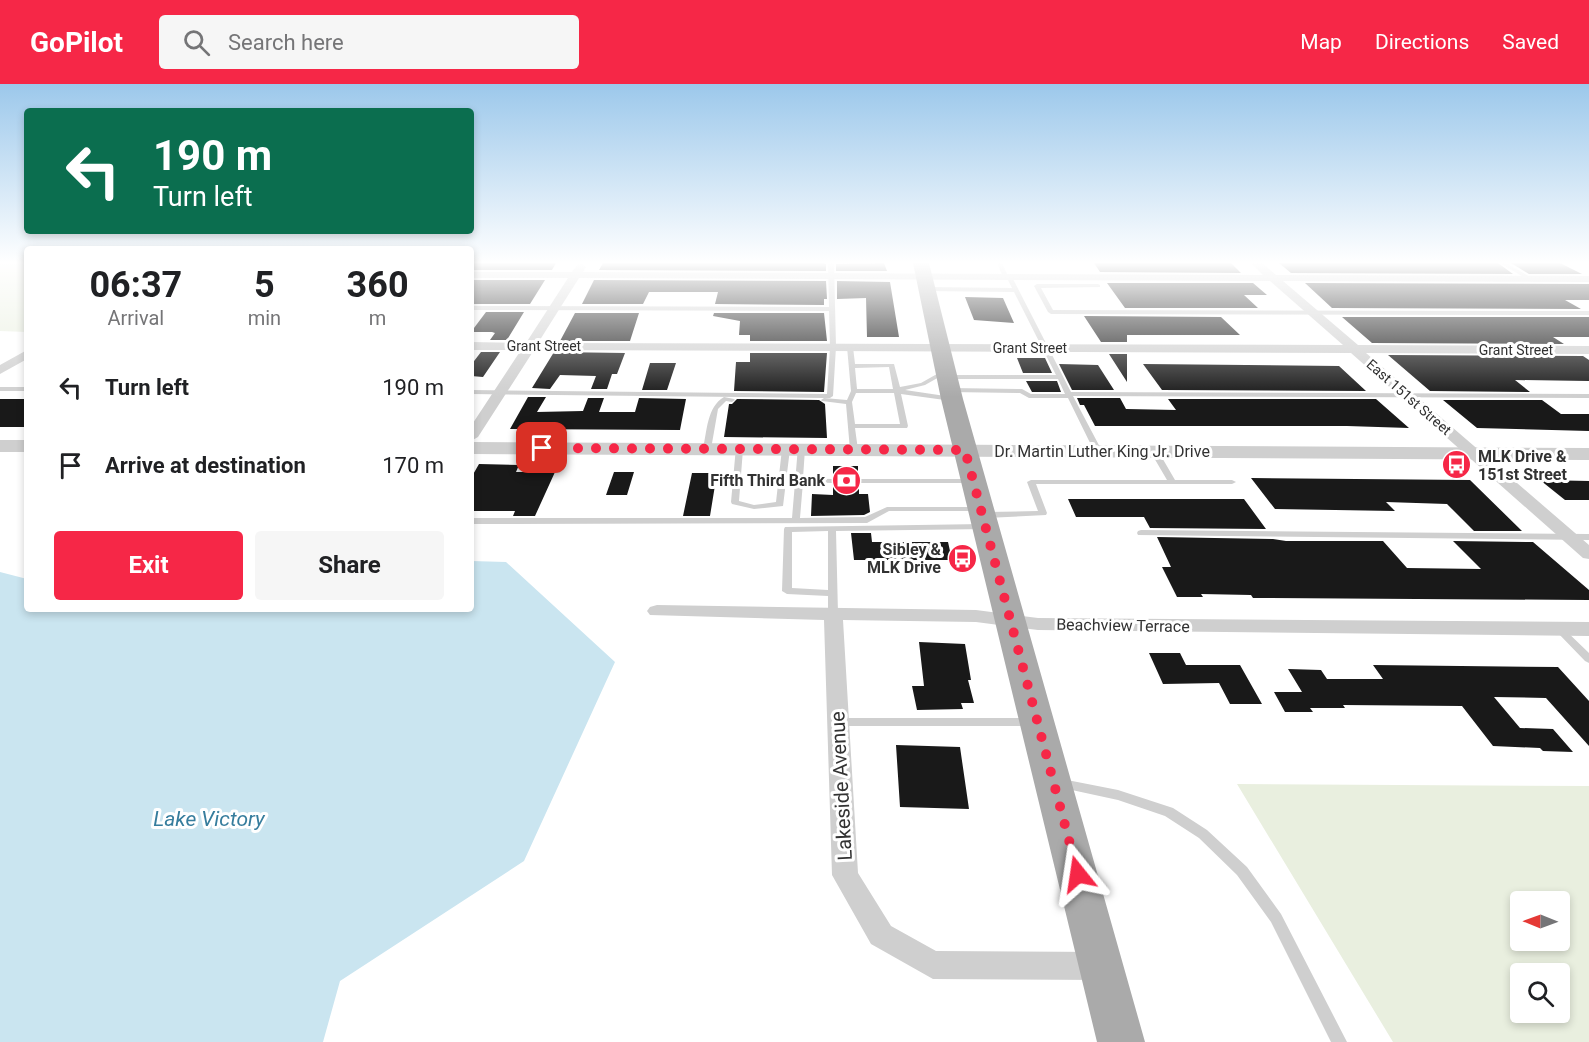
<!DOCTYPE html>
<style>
:root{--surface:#fff;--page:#f6f6f6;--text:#202124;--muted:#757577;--accent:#f62747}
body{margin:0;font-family:Roboto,sans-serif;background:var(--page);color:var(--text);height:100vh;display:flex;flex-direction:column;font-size:22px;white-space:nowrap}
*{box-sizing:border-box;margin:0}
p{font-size:20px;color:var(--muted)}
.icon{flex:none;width:33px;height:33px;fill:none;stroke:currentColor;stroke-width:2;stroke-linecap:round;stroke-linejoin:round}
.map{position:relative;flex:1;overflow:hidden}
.details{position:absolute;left:24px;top:162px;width:450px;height:366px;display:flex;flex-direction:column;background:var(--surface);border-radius:6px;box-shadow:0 3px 9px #0003}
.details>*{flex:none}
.top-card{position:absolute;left:24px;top:24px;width:450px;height:126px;border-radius:6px;box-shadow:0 3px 9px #0003;background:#0b6e4f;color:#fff;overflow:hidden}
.needle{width:39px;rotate:271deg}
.controls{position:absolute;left:1510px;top:807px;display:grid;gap:12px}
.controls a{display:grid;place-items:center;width:60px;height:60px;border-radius:6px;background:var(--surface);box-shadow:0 3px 9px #0003;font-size:30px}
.pin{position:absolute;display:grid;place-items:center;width:51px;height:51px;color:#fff;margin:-26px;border-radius:12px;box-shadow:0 3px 9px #0006}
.me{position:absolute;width:66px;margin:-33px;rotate:345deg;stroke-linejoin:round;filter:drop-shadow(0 0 4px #0008)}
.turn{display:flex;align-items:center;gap:21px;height:126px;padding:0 30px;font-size:27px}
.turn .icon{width:78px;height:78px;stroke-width:2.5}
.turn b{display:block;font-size:42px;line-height:51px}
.eta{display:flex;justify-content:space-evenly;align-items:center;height:102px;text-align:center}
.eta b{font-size:36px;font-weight:700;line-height:42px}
.button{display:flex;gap:12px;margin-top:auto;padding:12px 30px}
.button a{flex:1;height:69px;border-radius:6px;background:var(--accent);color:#fff;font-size:24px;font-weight:700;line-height:69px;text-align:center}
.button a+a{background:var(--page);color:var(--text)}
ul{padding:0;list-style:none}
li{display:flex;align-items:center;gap:18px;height:78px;padding:0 30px}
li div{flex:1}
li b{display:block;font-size:22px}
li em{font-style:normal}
header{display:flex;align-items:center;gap:36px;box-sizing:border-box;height:84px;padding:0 30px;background:var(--accent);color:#fff}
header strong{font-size:28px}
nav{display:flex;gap:33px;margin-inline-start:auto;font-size:21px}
.search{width:420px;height:54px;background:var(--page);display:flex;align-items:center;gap:15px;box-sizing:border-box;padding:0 21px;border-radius:6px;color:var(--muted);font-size:22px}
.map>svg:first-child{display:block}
.green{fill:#e9efdf;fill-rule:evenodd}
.water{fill:#cae5f0}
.building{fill:#191919}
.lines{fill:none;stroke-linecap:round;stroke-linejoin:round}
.service{fill:#cfcfcf;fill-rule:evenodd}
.minor{fill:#cfcfcf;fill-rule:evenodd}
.tertiary{fill:#cfcfcf;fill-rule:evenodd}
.primary{fill:#aaa;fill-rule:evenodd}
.route{stroke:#f62747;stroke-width:10;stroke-dasharray:0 18}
.labels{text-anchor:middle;stroke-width:6;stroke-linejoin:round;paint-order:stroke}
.far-street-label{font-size:14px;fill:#323232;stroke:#fff}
.street-label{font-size:16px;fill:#323232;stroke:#fff}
.poi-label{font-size:16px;font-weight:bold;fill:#323232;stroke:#fff;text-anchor:end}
.near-street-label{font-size:20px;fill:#323232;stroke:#fff}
.near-water-label{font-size:21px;font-style:italic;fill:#367d9d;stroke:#fff}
</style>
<header>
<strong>GoPilot</strong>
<div class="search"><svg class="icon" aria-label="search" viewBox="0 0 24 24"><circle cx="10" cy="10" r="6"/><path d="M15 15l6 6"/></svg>Search here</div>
<nav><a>Map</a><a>Directions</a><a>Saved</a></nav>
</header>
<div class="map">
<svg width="1589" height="958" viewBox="0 0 1589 958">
<rect width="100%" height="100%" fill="#fff"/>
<path class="green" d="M0 179H27V248L0 247Z
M1237 700 1589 702V958H1393ZM1521 818H1560V856H1521ZM1521 890H1560V928H1521Z"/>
<path class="water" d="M471 477 506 478 615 578 524 777 340 897 323 958H0V488L27 495V525H471Z"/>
<path class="building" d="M471 179H556L552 186H471Z
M603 179H823L826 180V187L599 186Z
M884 179 887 187H836V180Z
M1094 179H1231L1241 189 1100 188Z
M1279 179H1498L1513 190 1291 189Z
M1511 179H1560L1582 190H1529Z
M471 196H545L530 220H471Z
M594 196 826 197 827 215H824V221L715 220 718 208H649L643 220H582Z
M837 197 890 198 899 253H867L866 214 837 215Z
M1107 199H1253L1267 211H1244L1258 224H1125Z
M1305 199 1589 200V216H1565L1581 225 1332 224Z
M965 213 1003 214 1014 239 974 236Z
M486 228H524L507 256H490L495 249 492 248H471Z
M575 229H639L630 257H560Z
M714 229H824L827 257H750V251H739L740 237 713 232Z
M1084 232 1221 233 1240 251H1127V258H1101Z
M1342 233H1589V253H1553L1564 260 1372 259Z
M481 268H500L483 293 471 292V281Z
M554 268 625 269 617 290H612L607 305H591L596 292 560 291 550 305 532 304Z
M750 269H827L824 308 734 307 736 278H750Z
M1109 270H1127V298Z
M1388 271 1583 272 1589 276V297L1515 296 1530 308 1430 307Z
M1017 274H1045L1052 289H1023Z
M650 279H676L667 306H642Z
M1059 280 1098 281 1114 306H1072Z
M1143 280 1339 282 1366 307 1162 306Z
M1026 297H1057L1061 308H1032Z
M528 313H546L537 328 583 327 588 314H604L599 328H635L639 314 686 315 680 346 510 345Z
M1077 314H1120L1126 325 1176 326 1168 315H1376L1409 344 1347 342H1095L1084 321H1080Z
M0 315H27V343H0Z
M737 315 819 316 825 320 827 354 724 353 729 320H732Z
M1443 316H1542L1561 330H1589V347L1477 344Z
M479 380 519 381 516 388H555L535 432H513L515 427H471V394Z
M833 382H858V393L854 394 853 398 859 401V410H868L870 428 864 431 811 432 812 410 833 411V401L838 396 833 393Z
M614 388H634L627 411H606Z
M692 389H717L710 432H683Z
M1251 394 1470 396 1522 447H1474L1447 420 1386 418 1395 427 1275 425Z
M1540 396 1589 397V416H1565Z
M1068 415H1244L1266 445 1150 444 1144 433H1076Z
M851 449H871L872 458H948L952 476H854Z
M1157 453 1273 455 1286 457H1383L1407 484 1481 485 1453 457 1533 458 1589 506V516L1253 514 1251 511 1201 510 1203 513H1177L1162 483H1171Z
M919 558 965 560 971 596H968L974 619H961L963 625 917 626 912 602H924Z
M1149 569H1180L1186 581H1240L1262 620H1230L1219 599 1163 600Z
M1373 581 1558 583 1589 617V662L1546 614 1494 613 1520 644 1553 645 1573 668 1543 667 1540 664 1493 662 1462 622 1343 621 1345 624H1310L1313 628H1285L1274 608H1302L1288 585 1321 586 1327 595H1383Z
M896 661 960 663 969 725 900 723Z"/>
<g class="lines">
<path class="service" d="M828 179H834L836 263 833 312 830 314H824L847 316 851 307 847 263 850 261 853 263 855 280H894L900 303 921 299 944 286H948V288L925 301 905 306 952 313 955 315 952 317 901 310 908 342 907 344H855L858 366 857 368H854L850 366 846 320 822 317 821 316 824 314 471 310V306L827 310 830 263 829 227 471 226V222L829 223ZM889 283 893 305H857L855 284ZM856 309H894L900 340H855L852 318Z
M997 179H1002L1008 192 1012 193 1071 308 1589 310V314L1073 312 1102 367 1098 369 1094 367 1068 314H1029L1020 309 950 308 947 306 950 304 1022 305 1031 310H1065L1058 295H947L944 293 947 291H1056L1014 208 927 207 924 205 927 203 1012 204 1007 194 1003 193Z
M1500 179H1506L1532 194 1527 195Z
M1098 200 1100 201V203L1041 204 1053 226 1589 227V231L1051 230 1048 228 1034 202 1037 200Z
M0 303H27V307H0Z
M724 313 734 315 735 316 732 318 726 317 718 325 711 365 710 367H704L703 365C707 347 707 323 724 313Z
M736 363H742L743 365 739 417 754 421 776 418 782 365 783 363H789L790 365 783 422 754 425 732 420 731 418Z
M798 363H804L805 365 803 394 832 395 836 397 832 399 803 398 800 434 865 433 887 423H979L983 425 979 427H889L867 439 471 440V434H792Z
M1151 365H1157L1175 396H1232L1236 398 1232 400H1036L1047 429 1046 431 986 434 982 431 986 428 1038 427 1027 398 1031 396H1167L1150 367Z
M856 395H971L975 397 971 399H856L855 397Z
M984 440 988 443 987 445 836 447 838 530 836 532 833 533 828 530V512L787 510 782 507 784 445 785 443ZM828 447V506L792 504V448Z
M1141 446 1589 450V456L1138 451 1137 449 1138 447Z
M1559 542 1562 543 1589 569V579L1585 577 1556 547 1554 545 1556 543Z
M838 634H1030L1034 635 1036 638 1034 641 1030 642H838L834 641 832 638 834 635Z
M1062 695 1118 706 1173 724 1207 746 1247 783 1281 830 1347 958H1331L1271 838 1237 791 1199 754 1165 732 1118 716 1058 703 1056 700 1058 697Z"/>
<path class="minor" d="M1251 179H1262L1276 191 1589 192V198L1283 197 1358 261 1589 262V270L1366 269 1589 461V475L1583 474 1351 269 534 266 478 353 471 357V342L521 266H471V258L526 259 568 194H471V188H572L577 181 581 180 586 183 583 188 1263 191ZM579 194 1270 197 1343 261 538 259Z
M27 266V275L0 290V281Z
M657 521 976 526 1038 534 1589 538V552L1038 546 976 538 843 536 858 789 891 842 936 867 1101 868 1111 872 1115 882 1111 892 1101 896 933 895 871 860 832 791 824 536 650 531 647 527 650 523Z"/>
<path class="tertiary" d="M0 356H27V368H0Z
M471 358 1589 364V376L471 370Z"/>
<path class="primary" d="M913 179H929L963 315 1145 958H1097L941 315Z"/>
</g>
<linearGradient id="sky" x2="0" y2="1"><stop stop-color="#9cc8eb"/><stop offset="0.57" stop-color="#fff"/><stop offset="1" stop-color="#fff" stop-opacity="0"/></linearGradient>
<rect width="1589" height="313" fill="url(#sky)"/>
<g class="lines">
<path class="route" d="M542 364 965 366 1078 790"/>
</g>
<defs>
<symbol id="bus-disc" viewBox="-11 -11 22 22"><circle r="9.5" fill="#f62747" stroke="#fff"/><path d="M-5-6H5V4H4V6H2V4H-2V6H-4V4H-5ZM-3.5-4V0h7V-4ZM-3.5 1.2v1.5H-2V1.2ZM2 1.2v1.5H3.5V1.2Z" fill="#fff"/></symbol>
<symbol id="bank-disc" viewBox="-11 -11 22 22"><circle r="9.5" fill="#f62747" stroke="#fff"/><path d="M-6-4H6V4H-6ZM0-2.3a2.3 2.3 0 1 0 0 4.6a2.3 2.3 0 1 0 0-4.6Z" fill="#fff"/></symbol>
</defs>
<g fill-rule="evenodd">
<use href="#bus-disc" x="1440" y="364" width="33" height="33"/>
<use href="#bank-disc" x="830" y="380" width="33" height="33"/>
<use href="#bus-disc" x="946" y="458" width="33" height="33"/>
</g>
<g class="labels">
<g class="far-street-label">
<text x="544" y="267">Grant Street</text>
<text x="1030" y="269">Grant Street</text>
<text x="1516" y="271">Grant Street</text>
<text transform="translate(1409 313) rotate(41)" y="5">East 151st Street</text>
</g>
<g class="street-label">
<text x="1102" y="373">Dr. Martin Luther King Jr. Drive</text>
<text transform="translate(1123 541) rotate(1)" y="6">Beachview Terrace</text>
</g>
<g class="poi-label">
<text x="1478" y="378" text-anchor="start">MLK Drive &amp;<tspan x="1478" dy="18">151st Street</tspan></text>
<text x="825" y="402">Fifth Third Bank</text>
<text x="941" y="471">Sibley &amp;<tspan x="941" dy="18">MLK Drive</tspan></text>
</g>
<g class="near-street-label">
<text transform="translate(841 702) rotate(-93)" y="7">Lakeside Avenue</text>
</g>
<g class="near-water-label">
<text x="209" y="742">Lake Victory</text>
</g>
</g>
</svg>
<div class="controls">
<a><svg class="needle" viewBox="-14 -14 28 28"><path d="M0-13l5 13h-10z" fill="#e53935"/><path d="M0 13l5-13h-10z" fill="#757577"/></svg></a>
<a><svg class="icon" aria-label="search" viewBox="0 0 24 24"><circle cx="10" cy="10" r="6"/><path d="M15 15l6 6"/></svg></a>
</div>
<div class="pin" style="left:542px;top:364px;background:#d93025"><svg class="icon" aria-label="arrive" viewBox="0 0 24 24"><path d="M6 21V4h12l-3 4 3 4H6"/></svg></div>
<svg class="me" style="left:1078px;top:790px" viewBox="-20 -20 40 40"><path d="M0-17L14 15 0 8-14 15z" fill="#f62747" stroke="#fff" stroke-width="4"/></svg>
<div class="top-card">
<div class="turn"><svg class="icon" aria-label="left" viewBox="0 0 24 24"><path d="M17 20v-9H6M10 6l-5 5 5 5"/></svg><div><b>190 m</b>Turn left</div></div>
</div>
<section class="details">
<div class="eta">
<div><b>06:37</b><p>Arrival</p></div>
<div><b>5</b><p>min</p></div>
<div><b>360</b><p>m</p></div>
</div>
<ul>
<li><svg class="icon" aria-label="left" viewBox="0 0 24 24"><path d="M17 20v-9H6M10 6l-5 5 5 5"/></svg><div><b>Turn left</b></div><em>190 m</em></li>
<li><svg class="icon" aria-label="arrive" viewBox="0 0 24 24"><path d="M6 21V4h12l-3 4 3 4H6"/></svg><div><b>Arrive at destination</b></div><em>170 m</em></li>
</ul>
<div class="button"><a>Exit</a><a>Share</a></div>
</section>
</div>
